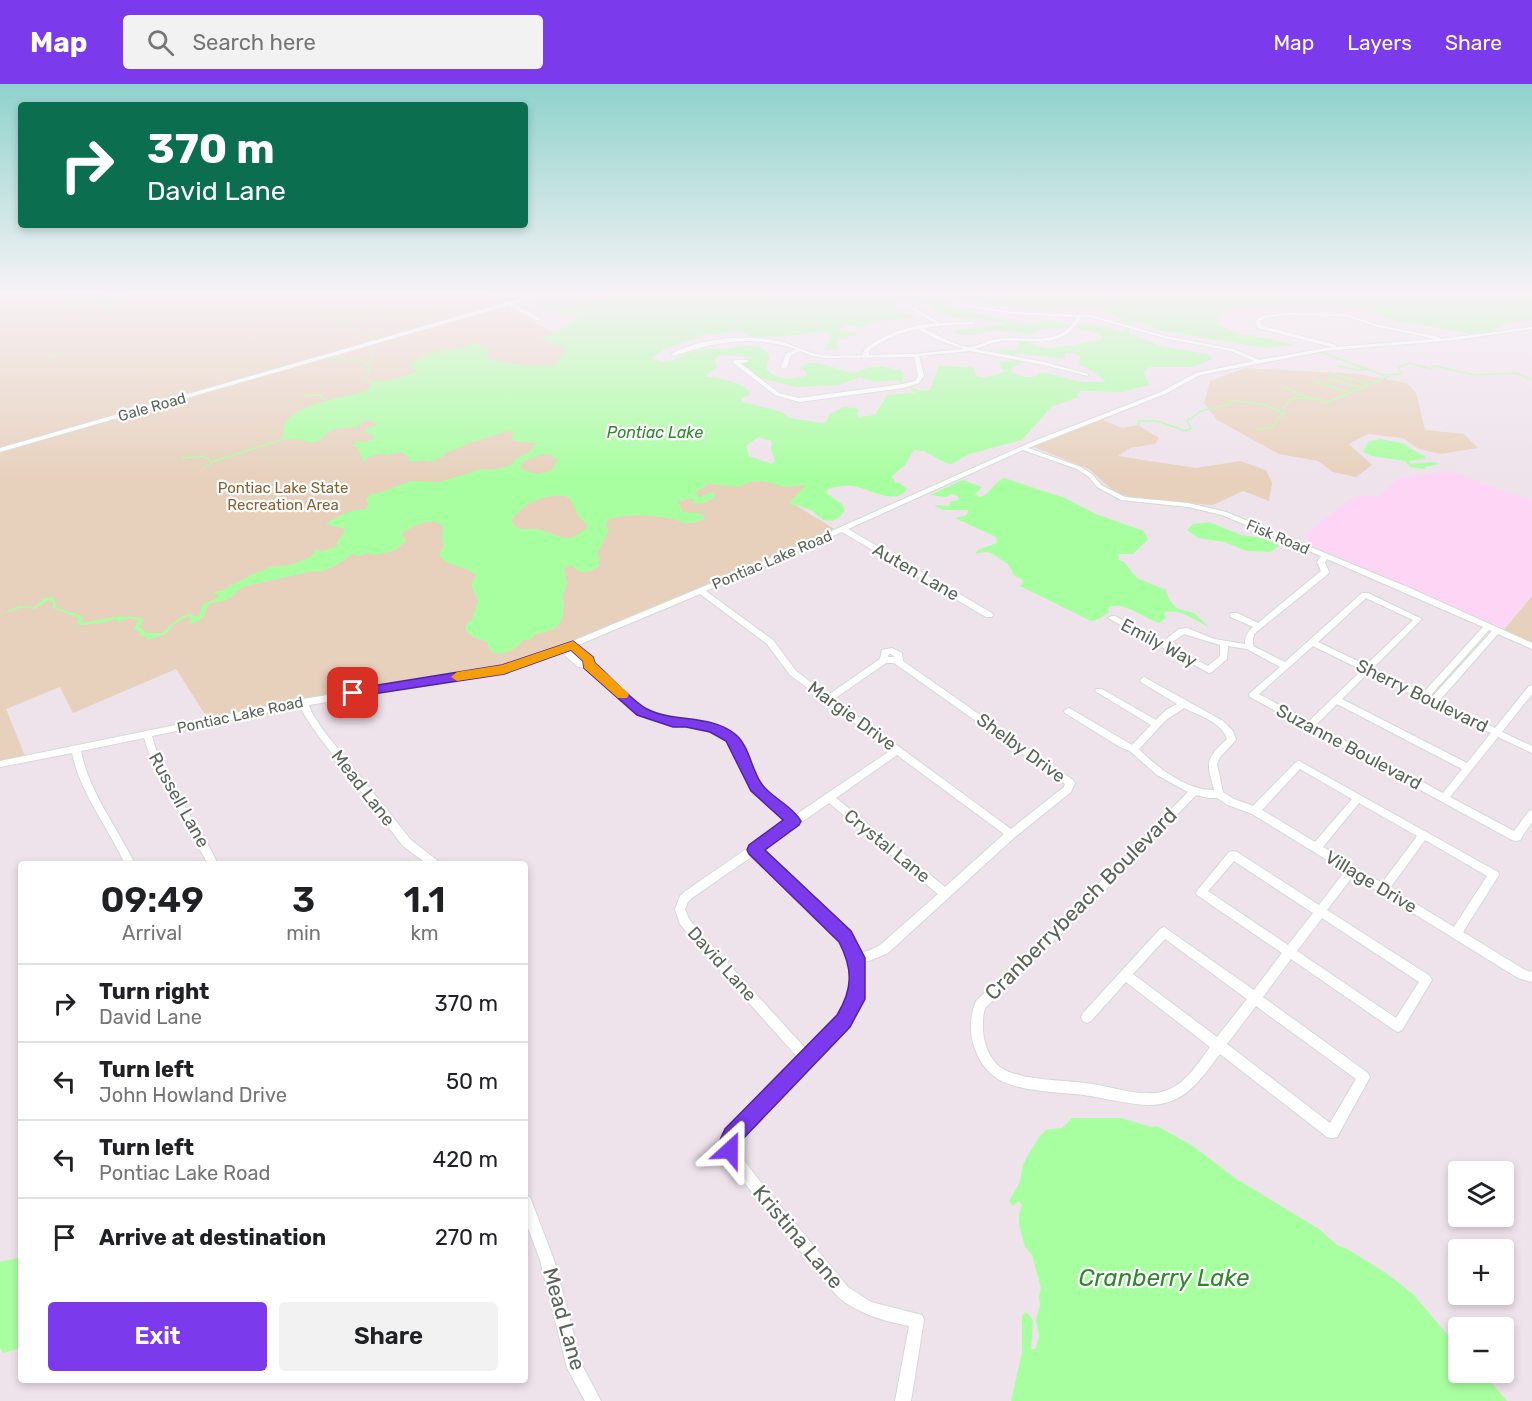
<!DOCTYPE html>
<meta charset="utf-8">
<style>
:root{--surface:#fff;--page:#f2f2f2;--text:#202124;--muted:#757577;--line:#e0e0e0;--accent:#7c3aed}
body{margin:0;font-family:Rubik,sans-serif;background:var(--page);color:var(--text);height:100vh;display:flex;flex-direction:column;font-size:22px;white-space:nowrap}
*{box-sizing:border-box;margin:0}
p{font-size:20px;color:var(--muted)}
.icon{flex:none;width:33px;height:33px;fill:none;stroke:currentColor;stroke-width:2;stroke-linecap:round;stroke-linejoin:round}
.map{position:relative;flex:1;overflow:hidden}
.details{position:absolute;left:18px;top:777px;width:510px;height:522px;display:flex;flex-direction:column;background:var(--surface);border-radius:6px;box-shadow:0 3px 9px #0003}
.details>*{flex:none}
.guide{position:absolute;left:18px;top:18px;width:510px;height:126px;border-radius:6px;box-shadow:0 3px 9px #0003;background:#0b6e4f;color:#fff;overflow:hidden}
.controls{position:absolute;left:1448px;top:1077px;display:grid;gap:12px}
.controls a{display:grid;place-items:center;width:66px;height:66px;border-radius:6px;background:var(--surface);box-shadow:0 3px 9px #0003;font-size:30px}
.pin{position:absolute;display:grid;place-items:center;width:51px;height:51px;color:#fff;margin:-26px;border-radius:12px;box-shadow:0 3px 9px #0006}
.me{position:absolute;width:66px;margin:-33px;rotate:24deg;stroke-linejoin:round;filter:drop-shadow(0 0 4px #0008)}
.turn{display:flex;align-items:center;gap:21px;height:126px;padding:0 30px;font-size:27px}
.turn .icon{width:78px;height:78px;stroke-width:2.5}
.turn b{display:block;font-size:42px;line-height:51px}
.eta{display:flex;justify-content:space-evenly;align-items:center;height:102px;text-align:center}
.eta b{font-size:36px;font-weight:600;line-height:42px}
.cta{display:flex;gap:12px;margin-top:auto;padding:12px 30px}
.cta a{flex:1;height:69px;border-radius:6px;background:var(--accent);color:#fff;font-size:24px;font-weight:600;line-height:69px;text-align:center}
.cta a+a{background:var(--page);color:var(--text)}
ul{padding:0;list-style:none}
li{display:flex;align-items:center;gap:18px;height:78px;padding:0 30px;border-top:2px solid var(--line)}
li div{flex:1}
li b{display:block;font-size:22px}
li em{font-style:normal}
header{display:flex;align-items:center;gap:36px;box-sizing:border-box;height:84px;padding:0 30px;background:var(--accent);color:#fff}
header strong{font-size:28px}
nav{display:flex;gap:33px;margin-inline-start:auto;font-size:21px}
.search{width:420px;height:54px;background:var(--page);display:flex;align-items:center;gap:15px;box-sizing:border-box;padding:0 21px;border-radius:6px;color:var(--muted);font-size:22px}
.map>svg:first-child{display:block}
.commercial{fill:#ffd5f5}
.green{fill:#e7d1bd}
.water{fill:#a8ffa0;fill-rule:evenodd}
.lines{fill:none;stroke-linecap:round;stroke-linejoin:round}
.stream{stroke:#a8ffa0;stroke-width:1.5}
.minor-casing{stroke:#d2dad3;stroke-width:2}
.minor{fill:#fff;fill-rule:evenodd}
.route{fill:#7c3aed;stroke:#51269a;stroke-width:1.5}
.slow{fill:#f59e0b}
.labels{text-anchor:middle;stroke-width:4.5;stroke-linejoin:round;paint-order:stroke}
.far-street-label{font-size:15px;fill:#5a635a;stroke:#fff}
.far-park-label{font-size:15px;fill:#8a6033;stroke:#fff}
.far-water-label{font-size:16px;font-style:italic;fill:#30872e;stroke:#fff}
.street-label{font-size:18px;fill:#5a635a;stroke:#fff}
.near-street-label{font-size:21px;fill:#5a635a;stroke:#fff}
.near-water-label{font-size:24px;font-style:italic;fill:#30872e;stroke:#fff}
</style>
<header>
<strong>Map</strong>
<div class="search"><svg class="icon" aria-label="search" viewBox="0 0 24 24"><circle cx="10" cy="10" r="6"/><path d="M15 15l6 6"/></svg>Search here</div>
<nav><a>Map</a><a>Layers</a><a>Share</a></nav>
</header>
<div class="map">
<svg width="1532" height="1317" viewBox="0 0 1532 1317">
<rect width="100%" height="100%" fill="#eee2eb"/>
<path class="commercial" d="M1449 387 1532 417V510L1503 544 1310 461 1306 450 1350 415 1353 416 1361 412H1369L1380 414 1381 413 1378 412 1398 395Z"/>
<path class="green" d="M0 209H482L608 279 683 350 774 383 817 407 792 419 836 446 525 578 505 583 373 602 208 635 176 585 73 629 60 603 6 625 25 672 0 677Z
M1245 284 1356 290 1407 299 1416 309 1425 346 1464 350 1478 364 1440 370 1419 365 1403 354 1368 350 1349 360 1372 381 1356 393 1333 388 1318 377 1279 370 1217 336 1204 319 1210 297Z
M1100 335 1122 344 1138 341 1159 354 1155 360 1130 364 1118 372 1196 384 1240 377 1266 386 1272 399 1269 417 1243 407 1213 421 1144 416 1116 409 1089 385 1034 363Z
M1532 512V561L1502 548Z"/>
<path class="water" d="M116 209H131L112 215 139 211 115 220 113 226 102 227 103 220C91 211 77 224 64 223L71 220 63 219 66 218Z
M619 209H1532V236L1511 238 1488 248 1467 249 1393 236 1364 225 1343 221 1242 222 1216 231 1221 236 1218 240 1242 252 1248 250 1294 261 1266 264 1158 246 1142 239 1129 237V250L1161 262 1210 271 1213 275 1193 283H1149L1144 289 1149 301 1122 308 1080 307 1077 309 1078 313 1051 323 1022 356 969 370 952 380 946 379 924 367 914 366 905 381 891 393 895 396 894 398 900 399 907 405C894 423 870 404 852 402 845 401 835 403 828 405L826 409 842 420 845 426 840 433 832 437 823 436 811 426 789 419 806 401 785 403 763 397 750 398 738 403 709 400 694 409 700 413 712 408 715 410 713 415 701 420 693 419V414L678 417 683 428 698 429 705 432 704 435C686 443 684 437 668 434 648 431 626 429 608 436L605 441 609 446 597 470 601 476 597 478 600 481C591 489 579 492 572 481L564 484 567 500 562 513C566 523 564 542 551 546 543 549 535 548 530 556H523C517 565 504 572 492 568L488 562V558L473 553 466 547V540L472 536 478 516 471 501 476 491C465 481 449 484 439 471L444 461 442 457 443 442C431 431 412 443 401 450L406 457 397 465 389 468 374 471 367 469 359 472 352 470C342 477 327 490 313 487L246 502C228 511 236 517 210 519L205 528V532L197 538 188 540 192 534 188 532 174 540 166 550 147 556V553L140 551V548L134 545 139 536 129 534 119 538 115 535 103 539 79 541 77 539 79 534 53 524V519L49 516 35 525 23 523 0 531 19 522 35 523 43 515 53 513 57 524 82 532 83 539C104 535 123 529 144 535L139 543 147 549H163C171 540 178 533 190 529L196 533 200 531 202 521 220 512 213 508 222 507 237 498 270 483 291 481 311 473 316 465 322 468 337 462 338 456 343 451 345 445 326 440C337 432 351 425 366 425L369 420 366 415 371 410 379 409 411 397 440 398 481 385C491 387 504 384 513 380L515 375 532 367 531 365 537 359 518 358 511 354 514 348 509 347 466 360 465 362 445 369 443 373 429 378 423 376C418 378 413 378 408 376L409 373 401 368 388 371 382 370 370 372 364 378 358 366 360 363 351 362 357 357C366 358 369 359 375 352L368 350 364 346 377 341 373 337H364L357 343 339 344 327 349 321 356 310 359 297 355 280 356 284 352C278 318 349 315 370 305L371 299 365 294 368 290 366 295C379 301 406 293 418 286L409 283C428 259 463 271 473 258L489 265 487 273C500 280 543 284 556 280L566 268 565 263 541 255 569 241 580 232 538 223 534 219 594 217ZM959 212 990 222 1054 225 1066 222 1096 223 1123 235 1124 248H1121C1107 245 1090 235 1076 243L1047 236 1032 240 1010 238 947 221 953 213ZM901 217 932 221 931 225C947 238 988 232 1007 241L953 247C965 256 982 247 995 246 1008 246 1022 253 1034 249 1037 249 1039 246 1042 245L1073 243 1102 251V255C1096 258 1053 265 1046 264 1036 262 1030 257 1019 258L1016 267 1003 266 998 269C1006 274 1011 272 1018 269L1065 275 1064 269H1073L1080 272 1079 281C1090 285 1098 291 1106 298H1081L1042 288C1033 296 1021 294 1011 287L1012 283 1023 279 1017 276 999 279 1004 288 986 294 976 292 974 284 969 283 939 282 930 306C918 309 912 303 902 297L904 289C896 284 882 282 872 283 864 284 861 289 850 288 834 286 815 272 800 283L807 289 806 292C791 296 775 297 766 284L770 273C762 256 742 263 725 265 715 265 705 265 696 267 682 270 670 285 652 274L664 265 708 250 718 251 738 247 753 253H778L826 248 829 250 830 257 824 266 838 265 836 261 839 255 857 251V248L839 247C843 237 853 243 862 244L877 237 916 234 895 226V222ZM721 271 753 273 741 280 752 287 757 293 797 303 839 301 859 293 877 298 896 296 910 303 914 309 887 311 875 331 859 333 857 331 859 325 844 323 830 330 826 338 822 339 789 334 782 328 742 318V314L751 310C742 298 722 294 707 293V290L717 283 714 275ZM758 353 772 357 771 365 775 377 772 380 749 372 746 362ZM548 370 553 372 552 374 558 375 551 387 537 390 521 385V379L539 371ZM565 412 570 415 579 433 589 442C568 461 562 453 541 446 533 444 524 446 517 444L511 437C523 419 542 410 565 412Z
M1380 355 1402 359 1424 372 1425 375 1409 377 1411 380 1434 378 1440 380 1425 383 1426 385 1410 383 1405 377 1372 372 1363 368 1368 358Z
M1004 394 1065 414 1096 430 1144 447 1148 456 1133 470H1118L1119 476 1124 478 1137 494 1166 506 1169 515 1176 524 1194 529 1209 543C1197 538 1179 523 1164 529L1166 534 1159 539C1143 534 1126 518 1109 523V528L1099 535 1091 537 1020 502 1024 497 1014 491 1008 480 991 469 986 468 975 470 978 466 997 459 996 453 955 434 967 431 968 426H943L934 421 949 422 950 418 959 416 958 412 952 410 946 413 930 411 963 396 982 403 975 411 981 413C992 408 993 399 1004 394Z
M1209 438 1241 451 1270 455 1279 462 1270 468 1247 467 1224 458 1198 454 1187 446 1193 440Z
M1072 1034H1121L1151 1043 1157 1042 1193 1062 1235 1094 1319 1145 1337 1161 1349 1166 1386 1189 1413 1210 1458 1263V1288L1483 1289 1507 1317H1011L1022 1269V1232L1026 1228 1033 1236 1031 1266 1036 1264 1039 1252 1036 1236 1040 1221 1039 1213 1041 1204 1032 1171 1025 1163 1019 1140V1130L1022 1121 1019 1117 1013 1122 1009 1117 1020 1098 1023 1080 1039 1053 1046 1046 1062 1044Z
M21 1173V1264L3 1269 0 1264V1178Z"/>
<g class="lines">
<path class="stream" d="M334 239 353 241 374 256 370 259 372 267 368 290
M1320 268 1383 291 1402 290 1398 283 1410 279 1430 285 1434 282 1475 291 1516 289 1532 296
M49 273 62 270
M321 275H357L369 282
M1338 282 1358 286 1367 285
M1330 287 1332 290 1371 300
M1329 295 1362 304
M1316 298 1351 309
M1283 303 1310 314
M305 311H320L324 316
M1282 325 1293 314 1319 315 1328 318 1389 292
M1138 341 1139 337H1157L1186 347 1191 344 1187 337 1201 327 1230 320V316L1266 321 1285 330 1280 332 1271 344 1257 345
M182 374 204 372 212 378
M204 384 212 378 280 356"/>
<defs>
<path id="minor" d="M540 209H548L513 220 540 234V236H536L509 221 0 368V364Z
M968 221 1012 228 1090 231 1165 252 1234 265 1259 276 1332 263 1258 244 1255 237 1262 232 1285 229 1346 230 1379 241 1439 253 1441 255 1532 243V245L1455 256 1324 267 1200 291 1165 310 1028 364 1081 383 1093 391 1101 401 1125 413 1188 419 1226 428 1410 504 1532 559V565L1498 550 1439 617 1495 644 1529 602 1532 601V610L1502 648 1532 662V669L1498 653 1450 713 1514 747 1529 727 1532 726V738L1520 756 1516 757 1512 756 1250 613 1249 611 1250 609 1280 583 1247 565 1228 562 1227 575 1212 588 1209 589 1108 534 1112 532H1115L1162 558 1179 545 1187 544 1214 555 1245 560C1245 553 1247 548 1253 543L1231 533 1230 531 1231 529H1237L1258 539 1321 487 1317 478 1321 472 1222 431 1188 423 1121 416 1097 403 1089 393 1077 385 1023 366 848 445 992 529 993 531 992 533H986L842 448 706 507 773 556 796 587 828 611 880 575 882 566 892 564 902 569 903 577 1073 696 1075 699 1071 708 1015 753 888 869 869 877 861 878C869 900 858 922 848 941L736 1058 740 1071 759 1096 848 1203 871 1218 922 1231 924 1236 911 1317H895L909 1242C883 1237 859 1230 838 1213L729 1080 723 1058 727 1047 799 975 693 856 680 840 675 825 680 812 684 808 787 737 753 706 735 667 727 655 703 644 673 641 648 635 639 630 587 584 578 583 561 568 530 581 488 591 309 621 312 629 323 646 411 756 438 777 439 780H427L403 762 317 650 305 632 300 622 152 652C164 699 197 737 218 780H208L153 681 144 654 81 667C89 708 117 743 135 780H125C108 743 80 709 72 669L0 683V677L303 615 488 585 525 577 755 481 1034 357 1161 308 1196 289 1254 277 1231 267 1164 254 1090 233H1081C1062 267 1035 255 1002 257 993 258 984 262 975 265L1044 278 1088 290V292L1044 281 970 267 919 272 924 292 919 299 903 304 799 318 775 311 732 278 735 276H748V278L740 279 779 309 799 314 903 300 915 297 918 292 914 273 826 274 813 272 800 267 791 271 787 283 784 285 781 283 786 270 796 265C751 251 718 257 674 272L671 270C699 254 746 250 777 257 792 260 806 268 821 271 835 273 850 271 863 271L864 266C884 249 909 242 935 239L911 225V223H913L940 239 975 238V239L973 240 947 241 923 244C933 249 960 264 970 263 979 262 988 256 997 255 1028 250 1058 266 1077 233L1012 230 970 223H968ZM1285 231 1346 232 1378 243 1436 255 1336 263V261L1262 242 1260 237 1265 234ZM918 245 938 256 964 265 914 270 869 271V267C883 255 899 249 918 245ZM1327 475 1483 543 1423 609 1373 584 1422 535 1368 509H1362L1285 578 1253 562V554L1255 549 1328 490 1329 488 1325 478ZM700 510 767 560 790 591 891 666 794 732 760 701 744 666 733 651 704 638 673 635 653 630 645 626 593 580 592 574 578 561ZM1366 514 1413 536 1366 581 1318 558ZM1489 546 1492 547 1432 613 1430 612ZM1184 550 1220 561V572L1208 582 1168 561ZM1313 562 1362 586 1309 637 1259 610ZM571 564 585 577V578H583L568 565ZM889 570H891L895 573H888ZM886 579H894L1065 700 1064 703 1011 745 834 615ZM1368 589 1491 649 1467 679 1342 615ZM1337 620 1462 685 1443 709 1316 641ZM897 671 1004 750 945 803 836 714ZM829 719 938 810 880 861 868 867 858 869 848 851 837 837 761 766ZM754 771C767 784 780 797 794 809 822 835 861 865 850 908 848 916 845 926 840 933 831 945 818 956 807 966L701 850 689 835 685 825 688 818 692 814Z
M1144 593 1223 637 1233 647 1236 656 1220 673 1217 680 1223 708 1234 715 1253 722 1296 678 1299 677 1498 788 1499 791 1463 848 1525 886 1532 888V898L1518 894 1353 792 1327 826 1430 892 1432 896 1402 946 1398 948 1394 946 1291 875 1263 913 1368 989 1370 993 1368 997 1337 1053 1332 1054 1327 1053 1220 970C1200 996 1185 1021 1148 1021 1126 1020 1105 1014 1084 1011 1059 1008 1019 1008 998 995 986 988 978 975 974 962 969 947 970 932 976 917L1083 815 1188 708 1157 691 1130 667 1120 663 1065 629 1064 627 1068 624 1071 625 1132 661 1151 641 1095 607 1096 605H1102L1156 636 1166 626 1177 620 1141 598 1140 596ZM1184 624C1198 631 1222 638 1227 655 1204 677 1207 677 1214 706 1188 707 1156 683 1139 665L1166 636ZM1300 685 1352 715 1315 758 1262 726ZM1196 711 1209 714H1217L1228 721 1252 730 1345 787 1319 821 1237 768 1233 767 1229 768 1196 808 1197 811 1282 869 1254 906 1164 843 1160 845 1083 929 1081 933 1083 937 1087 939 1091 937 1126 898 1210 963C1198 979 1186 1000 1165 1007 1144 1014 1113 1003 1092 1000 1066 996 1034 997 1009 988 985 979 979 946 985 924L1091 821ZM1359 719 1417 752 1382 799 1323 763ZM1425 756 1487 792 1454 843 1390 804ZM1234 777 1313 829 1288 861 1208 807ZM1322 834 1419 898 1396 934 1297 867ZM1165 855 1247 915 1217 953 1133 890ZM1256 922 1356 995 1330 1039 1227 960Z
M525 1111 530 1113 554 1176 582 1281 601 1317H585L567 1284 540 1176 525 1136Z"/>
</defs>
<use href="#minor" class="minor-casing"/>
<use href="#minor" class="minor"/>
</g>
<linearGradient id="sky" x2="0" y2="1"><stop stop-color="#8ed2cb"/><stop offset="0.53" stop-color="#f7f2f6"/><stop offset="1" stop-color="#f7f2f6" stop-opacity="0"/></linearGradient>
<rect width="1532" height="394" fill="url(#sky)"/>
<path class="route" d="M573 557 593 573 595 579C609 591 632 617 647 625 675 639 710 630 735 650 749 661 751 684 761 699 771 714 792 721 801 737L799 741 765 766 851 847 865 874V915L850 943 739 1059 740 1066 737 1073 730 1076 724 1073 719 1058 725 1045 837 931C853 905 853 885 839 858L749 770 747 766 749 761 783 736 751 707 726 657 710 648 686 643H673L637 631 584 584 583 577 571 566 504 590 353 613 346 609 353 605 502 581Z"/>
<path class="slow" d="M573 557 593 573 595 579 627 608 629 611 627 614H618L584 584 583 577 571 566 504 590 457 597 451 593 457 588 502 581Z"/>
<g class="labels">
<g class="far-street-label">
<text transform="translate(152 323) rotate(-16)" y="5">Gale Road</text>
<text transform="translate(1278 453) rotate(23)" y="5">Fisk Road</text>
<text transform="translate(772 476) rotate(-23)" y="5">Pontiac Lake Road</text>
<text transform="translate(240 631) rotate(-12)" y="5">Pontiac Lake Road</text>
</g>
<g class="far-park-label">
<text x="283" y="409">Pontiac Lake State<tspan x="283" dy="17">Recreation Area</tspan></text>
</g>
<g class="far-water-label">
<text x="655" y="354">Pontiac Lake</text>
</g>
<g class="street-label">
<text transform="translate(916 488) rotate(30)" y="6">Auten Lane</text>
<text transform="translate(1159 559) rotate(28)" y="6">Emily Way</text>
<text transform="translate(1422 612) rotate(26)" y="6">Sherry Boulevard</text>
<text transform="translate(852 632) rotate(36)" y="6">Margie Drive</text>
<text transform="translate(1349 663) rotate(28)" y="6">Suzanne Boulevard</text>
<text transform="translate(1021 664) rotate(36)" y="6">Shelby Drive</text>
<text transform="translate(363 704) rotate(52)" y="6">Mead Lane</text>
<text transform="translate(179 716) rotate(61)" y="6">Russell Lane</text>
<text transform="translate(887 762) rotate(39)" y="6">Crystal Lane</text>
<text transform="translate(1371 798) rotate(31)" y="6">Village Drive</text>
<text transform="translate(722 880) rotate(48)" y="6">David Lane</text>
</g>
<g class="near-street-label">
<text transform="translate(1081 820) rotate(-45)" y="7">Cranberrybeach Boulevard</text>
<text transform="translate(798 1153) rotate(50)" y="7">Kristina Lane</text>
<text transform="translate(564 1235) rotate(74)" y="7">Mead Lane</text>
</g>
<g class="near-water-label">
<text x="1164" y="1202">Cranberry Lake</text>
</g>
</g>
</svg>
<div class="controls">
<a><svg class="icon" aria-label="layers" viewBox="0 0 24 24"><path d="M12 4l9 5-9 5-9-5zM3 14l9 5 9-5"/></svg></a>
<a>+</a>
<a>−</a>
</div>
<div class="pin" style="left:353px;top:609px;background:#d93025"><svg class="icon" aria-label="arrive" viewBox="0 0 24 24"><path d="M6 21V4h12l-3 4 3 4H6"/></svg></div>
<svg class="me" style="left:730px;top:1066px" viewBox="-20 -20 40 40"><path d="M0-17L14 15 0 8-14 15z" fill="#7c3aed" stroke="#fff" stroke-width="4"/></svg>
<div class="guide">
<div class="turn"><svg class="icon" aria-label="right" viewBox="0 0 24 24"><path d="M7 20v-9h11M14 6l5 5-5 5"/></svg><div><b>370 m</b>David Lane</div></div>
</div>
<section class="details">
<div class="eta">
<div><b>09:49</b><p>Arrival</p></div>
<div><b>3</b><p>min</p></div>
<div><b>1.1</b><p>km</p></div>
</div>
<ul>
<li><svg class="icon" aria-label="right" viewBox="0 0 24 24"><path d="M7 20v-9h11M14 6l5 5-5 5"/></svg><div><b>Turn right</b><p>David Lane</p></div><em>370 m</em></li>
<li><svg class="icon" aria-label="left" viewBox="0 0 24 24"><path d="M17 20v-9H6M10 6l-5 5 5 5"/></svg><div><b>Turn left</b><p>John Howland Drive</p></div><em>50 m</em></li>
<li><svg class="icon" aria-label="left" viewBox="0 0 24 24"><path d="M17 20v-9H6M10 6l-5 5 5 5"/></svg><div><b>Turn left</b><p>Pontiac Lake Road</p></div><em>420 m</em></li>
<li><svg class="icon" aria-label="arrive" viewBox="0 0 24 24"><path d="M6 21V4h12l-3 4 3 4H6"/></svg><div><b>Arrive at destination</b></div><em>270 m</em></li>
</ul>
<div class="cta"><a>Exit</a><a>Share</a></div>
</section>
</div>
